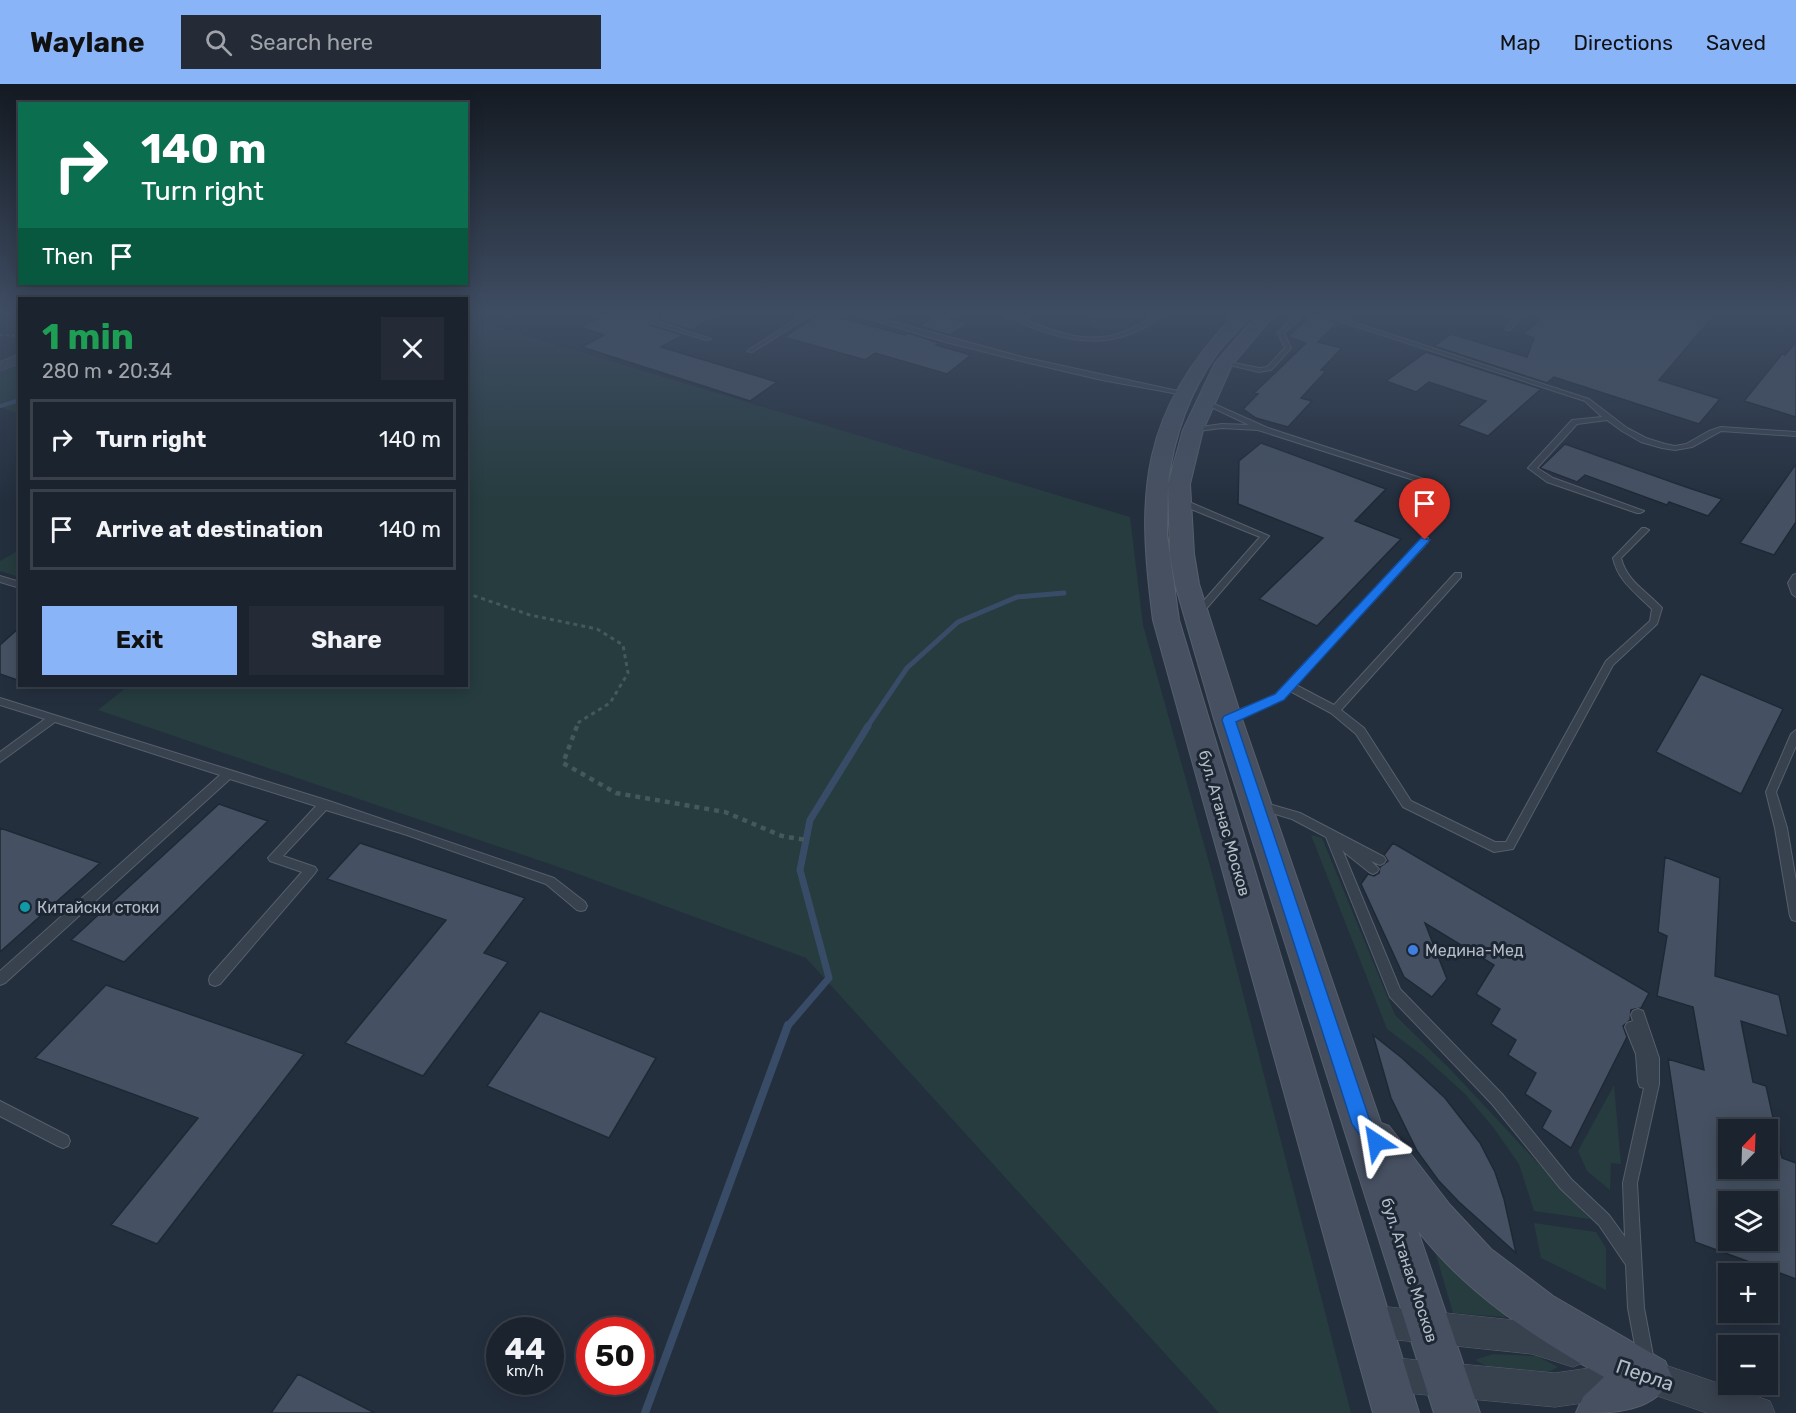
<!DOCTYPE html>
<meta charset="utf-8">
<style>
:root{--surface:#1b232e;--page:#242b36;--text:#f1f3f6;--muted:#a0a4aa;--line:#39404a;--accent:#8ab4f8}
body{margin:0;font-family:Rubik,sans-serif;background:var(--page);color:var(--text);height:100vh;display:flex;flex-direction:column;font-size:22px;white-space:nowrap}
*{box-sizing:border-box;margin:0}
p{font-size:20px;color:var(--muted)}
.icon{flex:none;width:33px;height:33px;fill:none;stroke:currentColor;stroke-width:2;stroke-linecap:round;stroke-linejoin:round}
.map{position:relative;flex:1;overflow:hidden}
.panel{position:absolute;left:18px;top:213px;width:450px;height:390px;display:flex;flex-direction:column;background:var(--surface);border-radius:0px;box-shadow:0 3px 15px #0003,0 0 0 2px var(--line)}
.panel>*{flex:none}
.hud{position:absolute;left:18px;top:18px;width:450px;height:183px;border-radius:0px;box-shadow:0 3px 15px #0003,0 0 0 2px var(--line);background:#0b6e4f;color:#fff;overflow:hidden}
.needle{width:39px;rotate:23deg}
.controls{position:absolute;left:1718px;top:1035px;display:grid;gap:12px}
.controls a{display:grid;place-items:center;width:60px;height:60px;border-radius:0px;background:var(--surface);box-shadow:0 3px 15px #0003,0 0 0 2px var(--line);font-size:30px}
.speed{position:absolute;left:486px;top:1233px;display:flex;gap:12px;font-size:30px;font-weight:700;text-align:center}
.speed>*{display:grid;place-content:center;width:78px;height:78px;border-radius:50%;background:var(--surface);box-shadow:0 3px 15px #0003,0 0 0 2px var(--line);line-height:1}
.speed small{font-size:15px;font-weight:400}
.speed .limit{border:9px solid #d22;background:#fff;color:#111}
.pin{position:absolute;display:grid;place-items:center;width:51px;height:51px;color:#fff;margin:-62px -26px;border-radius:50% 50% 50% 0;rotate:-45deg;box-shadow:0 0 6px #0007}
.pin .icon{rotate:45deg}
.me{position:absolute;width:66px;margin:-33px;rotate:327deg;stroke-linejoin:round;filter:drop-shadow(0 0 4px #0008)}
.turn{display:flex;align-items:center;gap:21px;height:126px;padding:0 24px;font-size:27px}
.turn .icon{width:78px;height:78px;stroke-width:2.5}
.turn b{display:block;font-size:42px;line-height:51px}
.then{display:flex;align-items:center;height:57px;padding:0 24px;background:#0003;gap:12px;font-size:22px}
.round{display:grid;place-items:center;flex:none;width:63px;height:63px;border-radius:0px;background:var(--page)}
.summary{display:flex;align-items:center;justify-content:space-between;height:102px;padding:0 24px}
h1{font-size:36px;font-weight:700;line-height:45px;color:#1e9e55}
.button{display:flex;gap:12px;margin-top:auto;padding:12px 24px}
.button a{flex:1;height:69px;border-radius:0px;background:var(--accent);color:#111;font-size:24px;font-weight:700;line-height:69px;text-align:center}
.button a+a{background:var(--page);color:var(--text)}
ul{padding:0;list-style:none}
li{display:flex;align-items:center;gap:18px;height:81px;margin:0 12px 9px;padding:0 12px;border:3px solid var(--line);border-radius:0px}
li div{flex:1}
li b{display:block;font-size:22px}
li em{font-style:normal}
header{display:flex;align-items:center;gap:36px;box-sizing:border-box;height:84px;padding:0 30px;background:var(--accent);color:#111}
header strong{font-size:28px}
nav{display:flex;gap:33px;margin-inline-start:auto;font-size:21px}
.search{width:420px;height:54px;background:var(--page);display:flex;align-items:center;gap:15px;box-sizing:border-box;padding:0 21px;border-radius:0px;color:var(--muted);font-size:22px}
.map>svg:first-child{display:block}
.green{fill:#263c3f}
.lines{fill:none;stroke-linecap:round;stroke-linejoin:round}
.stream-far3{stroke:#394c67;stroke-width:4}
.stream-far2{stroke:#394c67;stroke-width:5}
.stream-far1{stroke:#394c67;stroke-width:7}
.stream{stroke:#394c67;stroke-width:8}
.building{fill:#455162;stroke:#1f2835;stroke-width:1.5;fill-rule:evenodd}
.service-casing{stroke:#565f6c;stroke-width:2}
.minor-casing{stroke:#565f6c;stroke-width:1}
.secondary-casing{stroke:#565f6c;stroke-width:2}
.path-far2{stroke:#44595c;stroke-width:2;stroke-dasharray:3 3;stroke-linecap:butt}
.path-far1{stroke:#44595c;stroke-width:3;stroke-dasharray:4 4;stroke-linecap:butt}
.path{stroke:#44595c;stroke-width:4.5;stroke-dasharray:5 5;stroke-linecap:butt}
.service{fill:#38414e;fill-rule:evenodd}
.minor{fill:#38414e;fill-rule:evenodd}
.secondary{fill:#465061;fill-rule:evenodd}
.route{fill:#1a73e8;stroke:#114b97;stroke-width:1.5}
.culture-dot{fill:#0f9aa8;stroke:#1d2633;stroke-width:2}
.shop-dot{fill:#3f7fe0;stroke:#1d2633;stroke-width:2}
.labels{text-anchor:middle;stroke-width:6;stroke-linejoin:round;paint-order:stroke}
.street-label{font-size:16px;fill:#b4bcc9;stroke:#1d2633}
.poi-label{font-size:16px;fill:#b4bcc9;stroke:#1d2633;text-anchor:start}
.near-street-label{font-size:20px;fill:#b4bcc9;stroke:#1d2633}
</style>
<header>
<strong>Waylane</strong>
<div class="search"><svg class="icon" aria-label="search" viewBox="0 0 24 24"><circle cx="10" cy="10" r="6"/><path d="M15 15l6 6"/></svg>Search here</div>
<nav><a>Map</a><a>Directions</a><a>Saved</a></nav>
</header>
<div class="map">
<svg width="1796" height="1329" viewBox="0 0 1796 1329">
<rect width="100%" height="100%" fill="#242f3e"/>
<path class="green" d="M1100 231 1120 234 1144 231C1119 247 1114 250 1085 240Z
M467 234 1130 433 1143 541 1213 793 1351 1329H1219L806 874 570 787 98 626 128 602H466Z
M19 279V330L0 323V288Z
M19 466V493L0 487V477Z
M1311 751 1322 754 1395 931 1451 986 1590 1135 1534 1127 1519 1080 1493 1043 1464 1009 1423 972 1387 945Z
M1614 1001 1621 1080 1611 1079 1610 1106 1587 1087 1578 1067Z
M1534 1139 1596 1148 1606 1164V1206L1541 1174Z
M1428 1143 1530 1235 1453 1229Z
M1493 1270 1537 1272 1558 1283C1528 1300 1504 1292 1475 1276Z"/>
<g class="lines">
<path class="stream-far3" d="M0 322 20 316"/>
<path class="stream-far2" d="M867 643 907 584 958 538 1017 513 1064 509"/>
<path class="stream-far1" d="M787 943 829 894 800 786 810 736 868 642"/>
<path class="stream" d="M645 1329 788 941"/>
</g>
<path class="building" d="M604 231H651L650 241 683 251 661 263 777 298 750 317 582 263 604 251 580 243Z
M661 231H718L691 246 660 236Z
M818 231H830L905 251 908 249 939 259 936 261 971 271 947 290 875 269 865 276 784 253Z
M936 231H941L968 239 950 251 919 242Z
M1311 231H1319L1337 239 1318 258 1342 264 1321 286 1326 287 1301 314 1312 317 1288 343 1256 334 1243 325 1258 310 1254 309 1306 259 1288 253Z
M1545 231H1714L1659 296 1720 315 1699 340 1554 293 1547 299 1434 262 1451 250 1527 273 1534 254 1523 250Z
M1796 258V333L1744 317 1782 270 1785 271Z
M1426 268 1541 305 1488 352 1458 341 1486 317 1429 298 1416 308 1386 297Z
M1261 359 1386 405 1355 437 1401 455 1317 542 1259 515 1323 454 1238 420 1239 377Z
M1565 360 1683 402 1722 415 1708 432 1669 418 1667 421 1585 391 1577 398 1540 384Z
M1796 380V438L1774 471 1740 459Z
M20 543V597L0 590V561Z
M1701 590 1783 625 1741 710 1656 668Z
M219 720 268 737 124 878 71 856Z
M0 744 100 779 0 868Z
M360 759 525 814 484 869 508 878 423 992 345 959 446 836 327 795Z
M1393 759 1649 909 1641 924 1631 926 1630 936 1623 942 1627 953 1571 1064 1542 1044 1551 1027 1525 1010 1536 989 1508 971 1516 956 1491 940 1500 925 1476 910 1494 881 1425 839 1447 895 1432 913 1404 893 1361 800 1368 790 1374 792 1379 789 1380 783 1388 777 1384 771Z
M1665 773 1720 794 1715 892 1779 911 1788 952 1741 937 1753 998 1766 1002 1782 1074 1796 1079V1195L1695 1158 1668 975 1704 986 1693 923 1657 912 1667 852 1658 848ZM1728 1046H1767V1084H1728ZM1728 1118H1767V1156H1728Z
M106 901 304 970 157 1160 111 1141 198 1034 35 974Z
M540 927 656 974 609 1054 487 1002Z
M1373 951 1402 974 1445 1014 1480 1059 1495 1088 1504 1115 1516 1169 1459 1118 1438 1096 1417 1067 1391 1014Z
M298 1290 375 1329H271Z"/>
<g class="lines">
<defs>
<path id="service" d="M653 231H659L657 237 711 255 706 256 651 239Z
M803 231H811L752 268 747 267Z
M858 231H868L1022 273 1187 309 1184 311 1102 296 1021 277 938 256Z
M1006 231H1015C1050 247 1088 263 1126 247 1139 242 1150 231 1164 231 1124 261 1086 263 1040 246 1029 242 1016 238 1006 231Z
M1295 231H1302L1284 249 1291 264 1271 286 1259 288 1221 279 1224 277 1259 284 1267 283 1285 264 1278 249Z
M1321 231H1331L1589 315 1627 344 1646 354 1665 360 1675 362 1686 360 1709 347 1721 343 1796 348V352L1721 347 1692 363 1675 366 1662 364 1641 358 1622 347 1607 336 1577 340 1537 384 1553 394 1644 427 1640 429H1637L1547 398 1528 384 1572 336 1602 333 1585 317Z
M1516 231H1523L1510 246H1506V244Z
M1205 316 1268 344 1436 399 1432 401H1429L1258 346 1222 344 1190 348V344H1193L1222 340 1249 341 1203 319V317Z
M1176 415H1182L1269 452 1199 533H1193L1191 531 1193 529 1260 453 1176 419Z
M1642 444H1645L1649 446 1621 474C1627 498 1647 507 1662 524L1657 540 1613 581 1513 765 1494 768 1490 766 1403 723 1356 650 1331 629 1290 607 1283 615 1232 638H1224L1223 635 1224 632 1275 611 1422 454H1428V458L1296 601 1334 621 1455 489H1461V493L1341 626 1364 644 1411 717 1495 758H1506L1606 577 1650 537 1652 525C1636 509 1618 497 1613 474Z
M1796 490V513L1792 510 1788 499 1793 491Z
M0 492 20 498V504L0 498Z
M0 614 329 717 554 794 585 818 587 822 585 826 581 827 577 826 546 800 407 751 326 726 283 772 315 783 317 786 315 789 220 900 215 902 210 900 209 896 210 892 302 788 270 777 268 774 316 722 230 695 5 899 0 901V887L220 691 55 638 0 678V668L45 635 0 621Z
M1796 646V662L1776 708 1787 744 1796 797V837L1792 836 1790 832 1775 744 1766 708 1791 650Z
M1259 717 1300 729 1384 773 1386 776 1384 779 1380 781 1371 777 1379 785 1377 788 1373 790 1369 788 1344 768 1342 765 1400 905 1502 1010 1571 1095 1609 1131 1625 1153 1623 1099 1644 1004 1640 1003 1638 998 1636 970 1625 943 1627 939 1633 937 1631 931 1633 927 1638 925 1643 927 1659 974V1000L1637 1099 1644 1224 1654 1277 1652 1283 1646 1285 1640 1283 1638 1277 1628 1224 1626 1181 1599 1141 1561 1105 1492 1020 1390 913 1326 753 1292 735 1255 724 1253 721 1255 718Z
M0 1017 68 1052 70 1057 68 1062 63 1064 58 1062 0 1032Z"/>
<path id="minor" d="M20 270V279L0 287V278Z
M1369 1221 1532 1238 1585 1254 1590 1266 1585 1278 1573 1283 1532 1270 1369 1253 1358 1248 1353 1237 1358 1226Z
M1385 1273 1555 1289 1624 1279 1629 1281 1642 1273 1770 1317 1775 1329H1707L1637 1305 1624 1313 1555 1323 1385 1307 1373 1302 1368 1290 1373 1278Z"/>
<path id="secondary" d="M1234 231H1251C1241 245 1227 256 1217 270 1189 309 1174 352 1168 400L1183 346 1215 279 1257 231H1274L1232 281 1203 346 1190 400 1194 470 1199 500 1242 635 1381 1039 1389 1042 1450 1121 1491 1165 1553 1212 1665 1277 1672 1293C1655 1329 1613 1329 1576 1329L1583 1313 1604 1293C1534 1253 1468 1211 1418 1147L1480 1329H1434L1214 635 1175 500 1170 470 1168 400 1167 451 1179 536 1419 1329H1373L1153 536C1136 407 1140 330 1234 231Z"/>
</defs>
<use href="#service" class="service-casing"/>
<use href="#minor" class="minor-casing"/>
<use href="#secondary" class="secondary-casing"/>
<path class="path-far2" d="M0 251 20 252"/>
<path class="path-far1" d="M466 509 530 531 597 545 623 561 628 589 610 619 579 638 577 643"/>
<path class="path" d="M577 642 563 679 616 709 725 728 782 752 806 756"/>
<use href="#service" class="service"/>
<use href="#minor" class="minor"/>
<use href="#secondary" class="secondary"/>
</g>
<linearGradient id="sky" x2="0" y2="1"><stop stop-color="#141a22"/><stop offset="0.55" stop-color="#3f4d63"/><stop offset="1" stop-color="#3f4d63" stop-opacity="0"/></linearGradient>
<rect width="1796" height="417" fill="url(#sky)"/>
<path class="route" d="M1421 454 1430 456 1284 616 1236 638 1369 1034 1385 1058 1382 1064 1376 1067 1369 1064 1352 1040 1222 636 1224 632 1275 610Z"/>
<circle class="culture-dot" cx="25" cy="823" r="6"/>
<circle class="shop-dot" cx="1413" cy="866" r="6"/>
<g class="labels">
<g class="street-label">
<text transform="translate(1225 739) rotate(74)" y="6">бул. Атанас Москов</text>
<text transform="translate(1410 1186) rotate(72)" y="6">бул. Атанас Москов</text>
</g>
<g class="poi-label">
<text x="37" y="829">Китайски стоки</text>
<text x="1425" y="872">Медина-Мед</text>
</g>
<g class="near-street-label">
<text transform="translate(1645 1291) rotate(19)" y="7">Перла</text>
</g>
</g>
</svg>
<div class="controls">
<a><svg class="needle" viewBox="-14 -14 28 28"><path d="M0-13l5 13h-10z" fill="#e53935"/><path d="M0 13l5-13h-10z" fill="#a0a4aa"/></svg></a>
<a><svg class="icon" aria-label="layers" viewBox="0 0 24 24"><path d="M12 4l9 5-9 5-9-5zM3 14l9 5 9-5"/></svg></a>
<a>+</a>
<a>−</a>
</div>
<div class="speed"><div>44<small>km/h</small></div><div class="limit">50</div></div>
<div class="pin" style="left:1425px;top:456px;background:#d93025"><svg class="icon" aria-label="arrive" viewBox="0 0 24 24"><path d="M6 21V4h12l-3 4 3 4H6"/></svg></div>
<svg class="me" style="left:1376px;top:1058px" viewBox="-20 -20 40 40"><path d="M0-17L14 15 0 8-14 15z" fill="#1a73e8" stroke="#fff" stroke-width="4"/></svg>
<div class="hud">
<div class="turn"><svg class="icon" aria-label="right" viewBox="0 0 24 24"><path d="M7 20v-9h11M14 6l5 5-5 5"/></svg><div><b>140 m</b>Turn right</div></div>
<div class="then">Then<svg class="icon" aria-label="arrive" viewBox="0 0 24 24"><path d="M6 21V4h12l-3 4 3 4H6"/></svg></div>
</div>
<section class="panel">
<div class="summary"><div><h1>1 min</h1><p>280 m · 20:34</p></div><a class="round"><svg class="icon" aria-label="close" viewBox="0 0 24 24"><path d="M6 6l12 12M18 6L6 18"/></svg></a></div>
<ul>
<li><svg class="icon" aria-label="right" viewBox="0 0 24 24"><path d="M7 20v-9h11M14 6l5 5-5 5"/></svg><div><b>Turn right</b></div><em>140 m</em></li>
<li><svg class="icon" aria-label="arrive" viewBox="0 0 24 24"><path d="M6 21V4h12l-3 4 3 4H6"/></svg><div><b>Arrive at destination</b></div><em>140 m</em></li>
</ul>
<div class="button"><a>Exit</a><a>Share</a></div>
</section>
</div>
